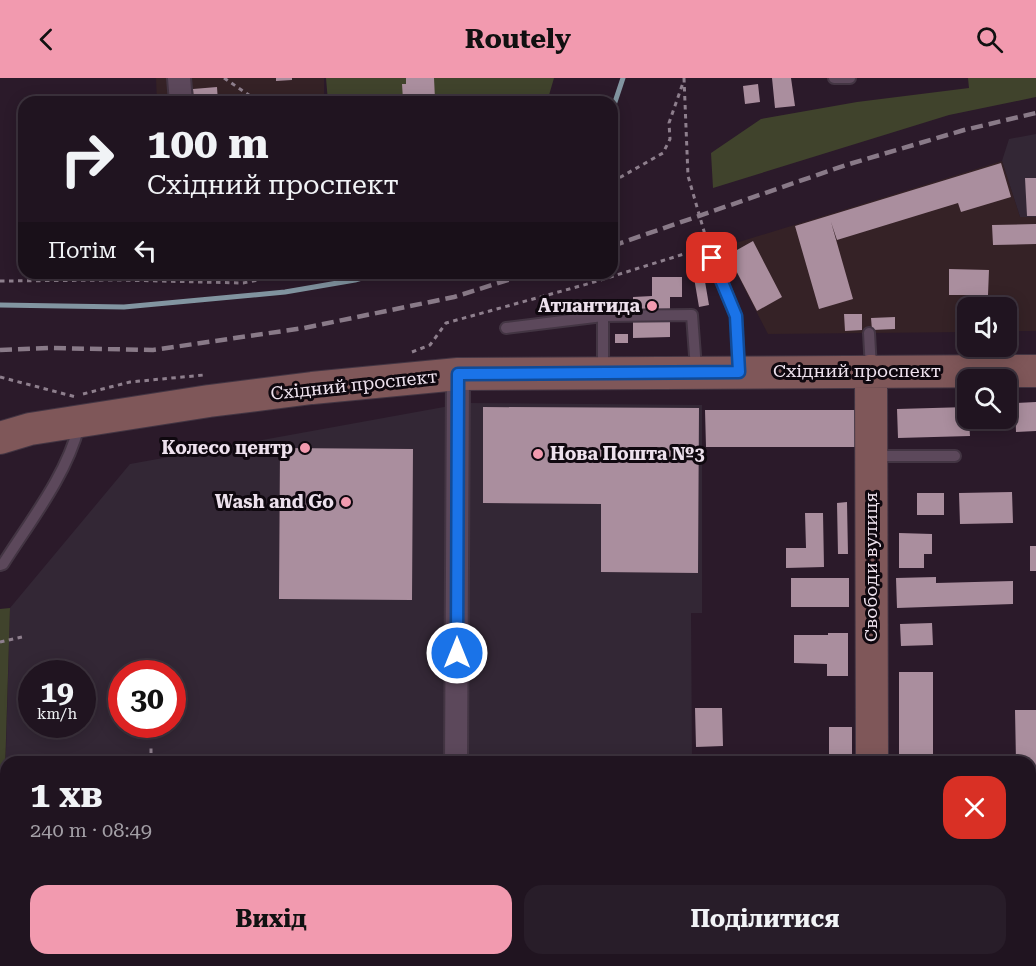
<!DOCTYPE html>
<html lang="uk">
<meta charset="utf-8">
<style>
:root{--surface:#201420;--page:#281d29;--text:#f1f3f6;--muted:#a29ea5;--line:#3d333e;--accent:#f29aaf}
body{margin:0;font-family:"Roboto Serif",serif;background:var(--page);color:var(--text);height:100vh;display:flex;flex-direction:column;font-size:22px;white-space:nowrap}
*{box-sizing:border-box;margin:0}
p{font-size:20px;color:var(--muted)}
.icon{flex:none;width:33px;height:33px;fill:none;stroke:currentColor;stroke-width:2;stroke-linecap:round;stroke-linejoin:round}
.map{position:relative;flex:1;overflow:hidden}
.panel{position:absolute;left:0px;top:678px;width:1036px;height:210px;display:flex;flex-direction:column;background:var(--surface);border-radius:18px 18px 0 0;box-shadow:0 3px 15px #0003,0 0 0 2px var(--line)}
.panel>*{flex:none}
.banner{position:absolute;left:18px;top:18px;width:600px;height:183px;border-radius:18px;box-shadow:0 3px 15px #0003,0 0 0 2px var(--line);background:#201420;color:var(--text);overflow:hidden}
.buttons{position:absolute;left:957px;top:219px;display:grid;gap:12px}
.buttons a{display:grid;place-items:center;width:60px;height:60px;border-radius:12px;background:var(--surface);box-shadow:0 3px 15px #0003,0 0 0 2px var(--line);font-size:30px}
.speed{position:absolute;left:18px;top:582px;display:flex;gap:12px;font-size:30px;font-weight:700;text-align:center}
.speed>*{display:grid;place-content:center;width:78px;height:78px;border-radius:50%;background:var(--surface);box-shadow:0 3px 15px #0003,0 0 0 2px var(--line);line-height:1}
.speed small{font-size:15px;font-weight:400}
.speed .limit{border:9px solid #d22;background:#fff;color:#111}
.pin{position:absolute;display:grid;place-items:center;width:51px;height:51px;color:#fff;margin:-26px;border-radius:12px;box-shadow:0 3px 9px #0006}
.me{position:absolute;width:66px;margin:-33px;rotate:0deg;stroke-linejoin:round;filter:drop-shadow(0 0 4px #0008)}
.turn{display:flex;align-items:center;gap:21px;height:126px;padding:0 30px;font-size:27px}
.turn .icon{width:78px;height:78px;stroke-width:2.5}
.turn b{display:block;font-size:42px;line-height:51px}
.then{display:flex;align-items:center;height:57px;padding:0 30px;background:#0003;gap:12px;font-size:22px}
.round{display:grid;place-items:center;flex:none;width:63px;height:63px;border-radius:18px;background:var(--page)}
.overview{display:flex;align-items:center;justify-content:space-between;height:102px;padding:0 30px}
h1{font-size:36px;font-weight:700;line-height:45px}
.cta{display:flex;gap:12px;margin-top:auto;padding:12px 30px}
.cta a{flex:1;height:69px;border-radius:18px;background:var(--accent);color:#111;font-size:24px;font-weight:700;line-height:69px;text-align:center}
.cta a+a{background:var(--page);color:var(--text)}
header{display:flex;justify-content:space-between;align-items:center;height:78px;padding:0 30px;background:var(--accent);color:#111;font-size:27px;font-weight:700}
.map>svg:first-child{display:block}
.commercial{fill:#332735;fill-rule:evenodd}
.industrial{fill:#352226}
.green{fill:#40432c}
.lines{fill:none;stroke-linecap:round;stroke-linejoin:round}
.stream{stroke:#8295a1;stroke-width:5}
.building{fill:#aa8e9e}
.service-casing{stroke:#433543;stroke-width:14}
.minor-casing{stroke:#433543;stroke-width:26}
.secondary-casing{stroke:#433543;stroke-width:34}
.path{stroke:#8e7f8d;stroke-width:3;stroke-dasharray:4.5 4.5;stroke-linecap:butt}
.service{stroke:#5c485b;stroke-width:10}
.minor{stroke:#5c485b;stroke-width:22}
.secondary{stroke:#7f5759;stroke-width:32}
.rail{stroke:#897a88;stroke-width:4.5;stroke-dasharray:12 6;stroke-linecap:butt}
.route-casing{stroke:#114b97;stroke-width:15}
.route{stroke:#1a73e8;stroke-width:10}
.poi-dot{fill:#f29aaf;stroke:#0f080f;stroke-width:2}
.labels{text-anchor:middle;stroke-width:6;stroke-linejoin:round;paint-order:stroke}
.poi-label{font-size:18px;font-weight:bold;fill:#ede1ed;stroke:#0f080f;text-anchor:end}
.street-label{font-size:18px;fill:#ede1ed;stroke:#0f080f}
</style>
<header><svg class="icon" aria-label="back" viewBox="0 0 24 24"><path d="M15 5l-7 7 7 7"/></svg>Routely<svg class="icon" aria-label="search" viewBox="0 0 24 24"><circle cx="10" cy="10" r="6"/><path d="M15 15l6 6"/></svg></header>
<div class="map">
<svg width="1036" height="888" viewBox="0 0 1036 888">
<rect width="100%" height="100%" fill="#2b1a2a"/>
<path class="commercial" d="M1036 56V139H1020L1002 83 1009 61Z
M466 325 702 327V535H691L692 680 647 681 646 684H6V882H860V888H0L10 530 130 386ZM32 596H82V646H32ZM122 596H172V646H122Z"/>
<path class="industrial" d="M156 0H324V24H157Z
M1002 83 1020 139H1036V253H1007L1006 230H968L967 254 768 256 723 169Z"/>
<path class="green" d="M326 0H554L547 24H328Z
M968 0H1036V19L949 37 713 110 711 75 761 41 857 24 969 10Z
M10 530 0 858V531Z"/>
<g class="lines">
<path class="stream" d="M612 33 623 0
M0 227 124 229 285 214 355 202 379 195"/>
</g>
<path class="building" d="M276 0H292V2L276 3Z
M406 0H434L435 21 403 22 402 6H406Z
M772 0H791L795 28 775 30Z
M758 6 760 24 745 26 743 8Z
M217 9 218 24H194L193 11Z
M1001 85 1011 119 961 134 958 125 837 162 831 144 853 221 819 231 795 148Z
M1025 100H1036V138H1027Z
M1036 146V166L993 167 992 147Z
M753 163 782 219 757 233 728 177Z
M702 186 709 227 699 229 692 188Z
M949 191 989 192 988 217H949Z
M652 199H682V219H670V259L633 260V219L652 218Z
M844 236H862V252L845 253Z
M895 239V251L872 252 871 240Z
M615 256H628V265H615Z
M1036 324V353L1016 354 1015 325Z
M483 329 699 330 698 495 601 494V426L483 425Z
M968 329 970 358 898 360 897 331Z
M705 332H856V369H706Z
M280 370 413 371 412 522 279 521Z
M1012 414 1013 445 960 446 959 415Z
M917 415H944V437H917Z
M847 424 848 476H838L837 425Z
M805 435H823L824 489 786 490V470H806Z
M899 455 932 456V476H924V490H899Z
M1030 468H1036V493H1030Z
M936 499V505L1013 503V526L897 530 896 500Z
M791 500H849V529H791Z
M932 545 933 567 901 568 900 546Z
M828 555H848V598H827V586L794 585V557H828Z
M899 594H933V684H899Z
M695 630H722L723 668 696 669Z
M1015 632H1036V716H1030V684H1016Z
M829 649H852V684H829Z
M1030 807H1036V862L1030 863Z
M33 882H364V888H33Z
M741 882H770V888H741Z"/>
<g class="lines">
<defs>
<path id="service" d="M834 0H850
M712 180 736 238 739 291
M603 238V292
M506 250 603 238 692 237 696 291
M869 255 871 291
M874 378H955
M0 487 3 486C31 442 66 398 79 348
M19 888V882"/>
<path id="minor" d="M179 0 181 24
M456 684 458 296
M1030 784H1036
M455 888V882"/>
<path id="secondary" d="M871 293 872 684
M0 360 30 351 209 323 312 310 458 296 1036 293
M872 882V888"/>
</defs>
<use href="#service" class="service-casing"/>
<use href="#minor" class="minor-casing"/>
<use href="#secondary" class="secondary-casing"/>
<path class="path" d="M224 0 259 24
M684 0 688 98 708 167
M612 104 663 75 670 61 669 45 683 5
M0 203 118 202 243 205 294 195
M412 274 430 267 446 245 591 205 700 171
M0 299 76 319
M83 316 130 304 204 297
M0 564 26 558
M151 684V667"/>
<use href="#service" class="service"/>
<use href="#minor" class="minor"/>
<use href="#secondary" class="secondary"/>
<path class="rail" d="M612 168 846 87 964 52 1036 35
M0 272 50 270 153 272 304 250 454 219 530 195"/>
</g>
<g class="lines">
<defs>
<path id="route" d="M457 575 458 296 739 294 736 238 712 180"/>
</defs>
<use href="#route" class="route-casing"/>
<use href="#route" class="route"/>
</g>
<g class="poi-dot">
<circle cx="652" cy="228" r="6"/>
<circle cx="305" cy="370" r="6"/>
<circle cx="538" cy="376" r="6"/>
<circle cx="346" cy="424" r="6"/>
</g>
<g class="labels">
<g class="poi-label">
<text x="640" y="234">Атлантида</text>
<text x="293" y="376">Колесо центр</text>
<text x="550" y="382" text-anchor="start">Нова Пошта №3</text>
<text x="334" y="430">Wash and Go</text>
</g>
<g class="street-label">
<text x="857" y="299">Східний проспект</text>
<text transform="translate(354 307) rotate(-6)" y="6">Східний проспект</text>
<text transform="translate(871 489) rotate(-90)" y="6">Свободи вулиця</text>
</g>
</g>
</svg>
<div class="buttons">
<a><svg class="icon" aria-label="sound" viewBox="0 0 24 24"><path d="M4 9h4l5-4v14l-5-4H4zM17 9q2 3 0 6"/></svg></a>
<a><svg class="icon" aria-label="search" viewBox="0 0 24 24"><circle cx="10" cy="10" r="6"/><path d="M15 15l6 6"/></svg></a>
</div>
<div class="speed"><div>19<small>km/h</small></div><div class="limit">30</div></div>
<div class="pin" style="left:712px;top:180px;background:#d93025"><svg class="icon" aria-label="arrive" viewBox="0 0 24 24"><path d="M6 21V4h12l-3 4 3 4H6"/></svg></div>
<svg class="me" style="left:457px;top:575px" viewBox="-20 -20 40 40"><circle r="17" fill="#1a73e8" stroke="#fff" stroke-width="3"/><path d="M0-11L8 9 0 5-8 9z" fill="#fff"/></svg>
<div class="banner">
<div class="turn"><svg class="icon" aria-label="right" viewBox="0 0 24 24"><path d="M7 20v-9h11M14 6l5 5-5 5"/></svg><div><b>100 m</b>Східний проспект</div></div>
<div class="then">Потім<svg class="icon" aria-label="left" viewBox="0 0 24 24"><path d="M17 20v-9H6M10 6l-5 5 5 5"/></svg></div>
</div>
<section class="panel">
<div class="overview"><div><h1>1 хв</h1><p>240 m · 08:49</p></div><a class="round" style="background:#d93025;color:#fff"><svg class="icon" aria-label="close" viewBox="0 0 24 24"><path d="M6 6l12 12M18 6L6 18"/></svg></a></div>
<div class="cta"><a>Вихід</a><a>Поділитися</a></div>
</section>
</div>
